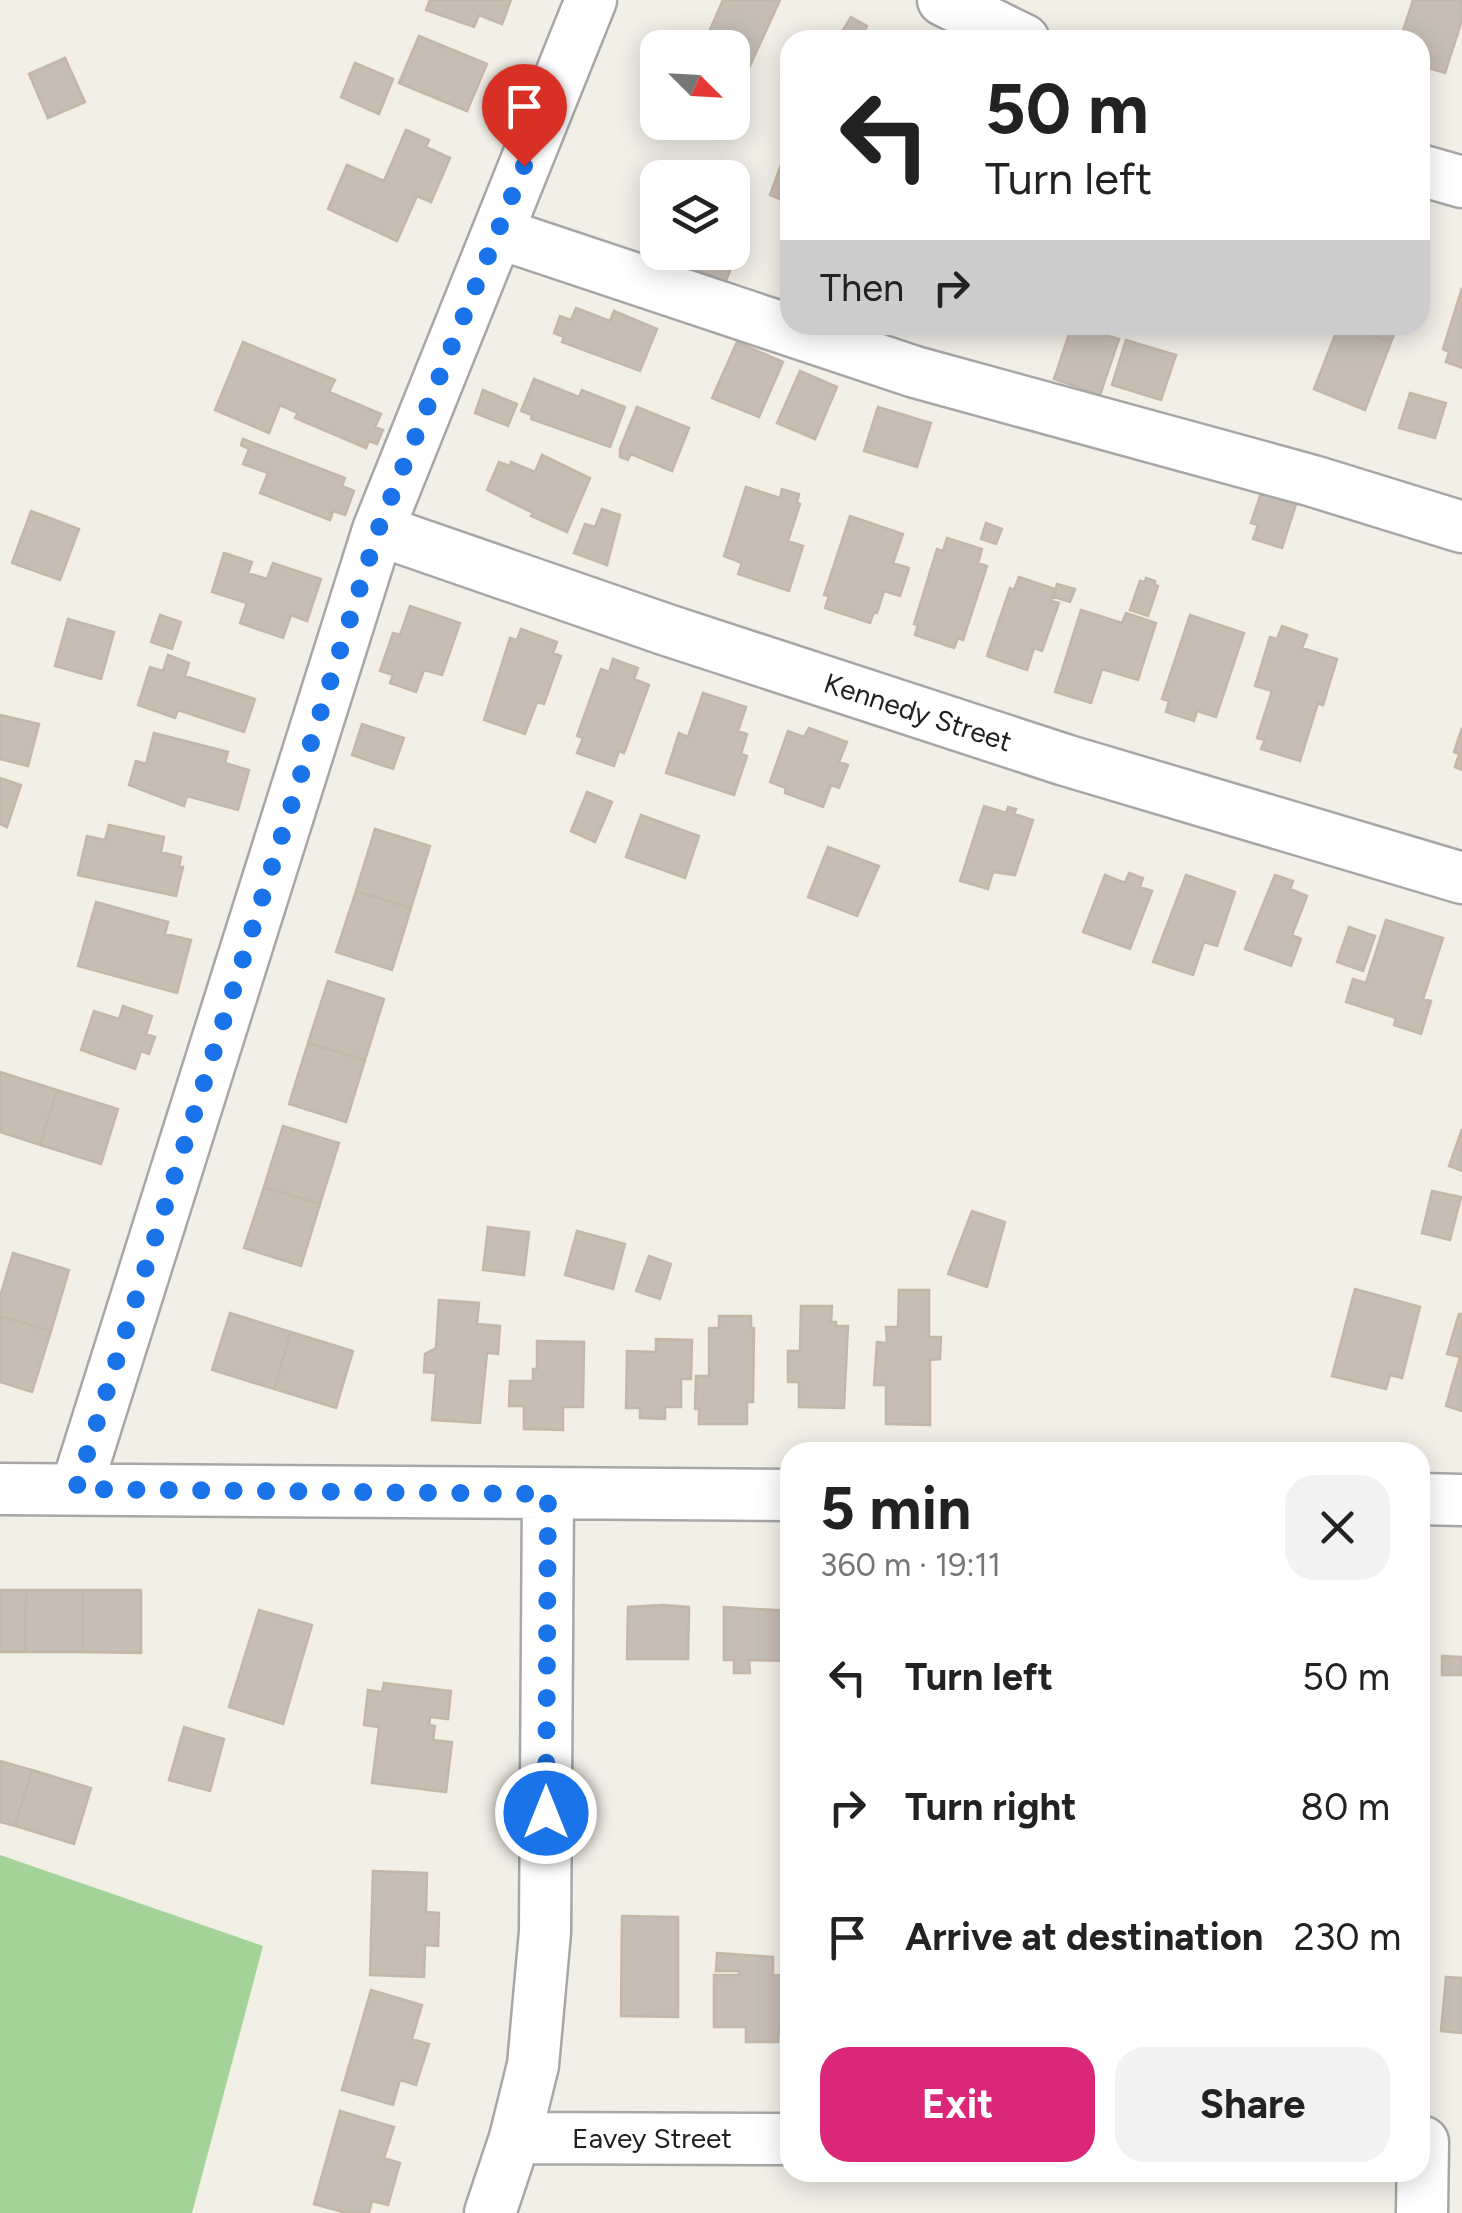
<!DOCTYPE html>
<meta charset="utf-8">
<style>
:root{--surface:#fff;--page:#f2f2f2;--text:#222;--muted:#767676;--accent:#db2777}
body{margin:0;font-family:Figtree,sans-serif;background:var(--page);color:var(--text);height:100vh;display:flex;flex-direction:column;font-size:38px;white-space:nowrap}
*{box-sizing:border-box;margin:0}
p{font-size:32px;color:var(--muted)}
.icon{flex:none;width:55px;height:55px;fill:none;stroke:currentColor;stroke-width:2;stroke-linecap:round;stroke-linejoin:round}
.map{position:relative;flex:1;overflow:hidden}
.details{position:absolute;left:780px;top:1442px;width:650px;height:740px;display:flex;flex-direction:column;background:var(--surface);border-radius:30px;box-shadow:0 5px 25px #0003}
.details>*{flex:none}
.banner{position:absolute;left:780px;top:30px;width:650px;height:305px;border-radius:30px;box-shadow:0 5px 25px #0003;background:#fff;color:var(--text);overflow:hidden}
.needle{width:65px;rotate:114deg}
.controls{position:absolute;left:640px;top:30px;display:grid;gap:20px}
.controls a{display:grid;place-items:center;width:110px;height:110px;border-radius:20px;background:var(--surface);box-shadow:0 5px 25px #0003;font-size:50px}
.pin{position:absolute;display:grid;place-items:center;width:85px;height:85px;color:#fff;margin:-102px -42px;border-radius:50% 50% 50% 0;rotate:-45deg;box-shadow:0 0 10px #0007}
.pin .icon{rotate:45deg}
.me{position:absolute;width:110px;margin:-55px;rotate:0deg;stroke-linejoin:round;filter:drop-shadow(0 0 8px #0008)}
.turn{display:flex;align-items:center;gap:35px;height:210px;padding:0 40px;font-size:45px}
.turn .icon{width:130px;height:130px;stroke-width:2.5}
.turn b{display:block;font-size:70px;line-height:85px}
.then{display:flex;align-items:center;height:95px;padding:0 40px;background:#0003;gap:20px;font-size:38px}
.round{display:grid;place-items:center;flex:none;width:105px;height:105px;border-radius:30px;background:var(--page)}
.summary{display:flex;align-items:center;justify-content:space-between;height:170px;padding:0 40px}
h1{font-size:60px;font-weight:700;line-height:75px}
.primary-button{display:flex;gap:20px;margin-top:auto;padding:20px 40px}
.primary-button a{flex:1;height:115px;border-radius:30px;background:var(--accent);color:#fff;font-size:40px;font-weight:700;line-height:115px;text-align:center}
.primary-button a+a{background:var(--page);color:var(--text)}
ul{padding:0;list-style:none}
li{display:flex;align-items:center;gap:30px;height:130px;padding:0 40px}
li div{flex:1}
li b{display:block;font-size:38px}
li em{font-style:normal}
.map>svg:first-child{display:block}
.forest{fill:#a3d399}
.building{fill:#c6beb5;stroke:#c4b7a8;stroke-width:2.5}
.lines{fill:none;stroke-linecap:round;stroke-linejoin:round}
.minor-casing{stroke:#a7a7a7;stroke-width:55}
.minor{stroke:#fff;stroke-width:50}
.route{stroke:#1a73e8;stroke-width:18;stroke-dasharray:0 32.4}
.labels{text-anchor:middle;stroke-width:8;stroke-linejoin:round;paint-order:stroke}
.street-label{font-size:28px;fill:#202020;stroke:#fff}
</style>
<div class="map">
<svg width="1462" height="2213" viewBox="0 0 1462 2213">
<rect width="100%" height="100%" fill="#f1efe6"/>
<path class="forest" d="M0 1855 263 1946 192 2213H0Z"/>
<path class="building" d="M430 0H511L502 24 479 15 474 27 426 10Z
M723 0H780L749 68 737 63 732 73V48H702Z
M1413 0H1462V20L1445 73 1426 67 1420 75V40H1400Z
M851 17 867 26 860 40H837Z
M419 36 487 64 467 111 399 83Z
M65 58 85 102 48 118 29 74Z
M355 63 393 79 379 114 341 97Z
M406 130 429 140 426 147 450 158 431 202 417 196 397 241 328 209 347 165 384 181Z
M786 151 790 152V203L770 195Z
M732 235 742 238 726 281 679 264 683 252H732Z
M1462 288V368L1446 362 1449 352 1443 349Z
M576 308 610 321 614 311 657 329 640 371 562 342 564 337 554 333 560 316 571 320Z
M1072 325 1119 339 1100 395 1054 379Z
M1339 325H1348L1391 342 1365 410 1314 389Z
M1348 325H1398L1391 342Z
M1126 340 1176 355 1161 400 1112 385Z
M243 342 335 380 329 392 381 414 375 427 383 430 377 444 369 441 366 448 295 418 298 413 280 405 269 433 215 410Z
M737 342 783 362 759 417 712 398Z
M800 371 837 387 815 439 777 423Z
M534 379 579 397 582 390 625 407 610 447 531 419 532 415 521 411Z
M483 390 517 404 508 426 475 413Z
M1410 393 1446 403 1435 438 1399 428Z
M637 407 689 428 672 471 631 454 628 460 620 457V449Z
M878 407 931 423 917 467 864 451Z
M243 439 345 478 342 486 354 491 345 515 333 511 330 520 260 493 268 473 243 464 249 449 241 445Z
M542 455 590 478 567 532 531 516 533 513 487 490 499 462 510 466 511 462 535 472Z
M746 487 780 498 782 489 799 494 797 502 800 504 788 541 803 546 789 591 738 574 742 563 724 556Z
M1263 487 1298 498 1282 548 1253 539 1258 525 1251 523Z
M602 509 620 515 607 565 574 553 585 524 595 527Z
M31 511 79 529 60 580 12 563Z
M850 516 903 534 893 563 909 568 900 596 884 591 877 613 874 612 870 623 825 608 829 596 824 595Z
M986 523 1002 529 996 544 981 539Z
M947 538 982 549 978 563 987 566 963 640 958 638 954 648 915 635 918 625 914 624 937 549 943 551Z
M224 553 252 562 248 573 267 579 273 563 321 579 307 621 291 615 283 638 240 623 247 603 212 592Z
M1019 577 1055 589 1051 601 1059 603 1042 651 1034 648 1027 670 987 656 1010 588 1014 590Z
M1146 578 1155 581V585L1158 586 1148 616 1130 610 1140 581 1145 582Z
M1057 584 1075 589 1070 602 1054 597Z
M410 606 460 623 442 675 424 670 416 692 390 683 393 675 380 671 393 633 400 635Z
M1081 610 1122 623 1126 613 1156 623 1138 680 1102 669 1091 703 1055 692Z
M160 615 181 622 172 649 151 642Z
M1190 615 1244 633 1216 717 1197 711 1194 721 1166 712 1169 701 1162 699Z
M68 619 114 632 101 679 55 666Z
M1282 626 1307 635 1302 648 1337 659 1323 705 1318 703 1300 761 1261 749 1265 740 1257 738 1272 691 1255 686 1270 637 1277 639Z
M521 629 557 642 553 653 561 656 544 704 537 702 525 734 484 720 510 638 517 640Z
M168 655 189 663 185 676 255 699 244 732 178 710 175 718 138 705 150 667 163 671Z
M613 659 638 668 634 679 649 685 624 753 619 751 614 766 577 753 583 738 577 736 601 669 609 672Z
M703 693 746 707 738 731 747 734 741 754 747 756 734 795 666 773 679 733 688 737Z
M0 715 39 724 28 766 0 759Z
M362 724 404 738 393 769 352 755Z
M809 728 847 742 839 762 848 765 839 788 831 785 823 807 785 793 786 788 770 782 788 731 804 737Z
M1462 728V770L1455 767 1459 754 1454 752Z
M154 733 228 752 225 763 249 770 238 810 187 796 184 806 129 785 136 761 146 764Z
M0 778 21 785 7 827 0 824Z
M587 792 612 802 595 842 571 831Z
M984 806 1006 813 1008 807 1016 809 1014 814 1033 820 1015 875 993 872 988 889 960 881Z
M641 815 699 836 685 878 626 857Z
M109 825 164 837 161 852 181 857 179 867H183L176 896 78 875 87 836 105 840Z
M375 829 430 846 411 908 356 891Z
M828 847 879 866 857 916 808 897Z
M1129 873 1143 878 1140 887 1152 891 1130 949 1083 932 1105 875 1125 883Z
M1186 875 1235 892 1217 946 1204 942 1193 975 1153 962Z
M1275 875 1293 881 1290 889 1307 896 1292 935 1301 939 1291 966 1245 949Z
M356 891 411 908 392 970 336 952Z
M96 902 168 922 165 934 191 940 177 993 78 966Z
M1386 920 1443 938 1423 999 1431 1001 1421 1034 1394 1025 1396 1018 1346 1002 1353 979 1366 983Z
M1349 927 1375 936 1363 971 1337 962Z
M328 981 384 999 365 1060 308 1043Z
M123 1006 152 1016 146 1034 155 1037 149 1054 141 1051 135 1069 81 1050 94 1011 119 1019Z
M308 1043 365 1060 346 1122 289 1104Z
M0 1072 57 1090 40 1145 0 1132Z
M57 1090 118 1109 101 1164 40 1145Z
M283 1126 339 1143 320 1204 264 1187Z
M1462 1129V1171L1449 1166Z
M264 1187 320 1204 301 1266 244 1248Z
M1432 1191 1461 1197 1450 1240 1422 1233Z
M972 1211 1005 1222 987 1287 948 1274Z
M488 1227 529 1232 524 1275 483 1270Z
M577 1231 625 1244 613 1289 565 1275Z
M13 1253 69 1270 51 1331 0 1316V1297Z
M649 1256 671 1264 660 1299 636 1291Z
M1355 1289 1420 1307 1402 1378 1390 1375 1386 1389 1332 1376Z
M899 1290H929V1337H941L940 1359 930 1360V1425L886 1424V1385H874L877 1342 887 1343 886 1327H898Z
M439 1300 479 1303 477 1324 500 1326 498 1354 487 1353 480 1423 432 1420 436 1373 424 1372 425 1354 436 1348Z
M801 1306H832L831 1322H836V1326H848L844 1408 799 1407V1382H788V1351H800Z
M230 1313 291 1332 274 1389 212 1370Z
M1459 1314H1462V1411L1446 1406 1460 1357 1447 1354Z
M0 1316 51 1331 32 1392 0 1382Z
M719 1316H751V1328H754L753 1402H747V1424H699V1409H695L696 1376H709V1328H719Z
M291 1332 353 1351 336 1408 274 1389Z
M656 1339 692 1340 691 1379H681V1407H665V1419L640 1418V1408H626L627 1351 656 1352Z
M537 1341 584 1342 583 1407H563V1430L524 1429V1406H509L510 1381H533V1369H537Z
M0 1590H26L25 1652H0Z
M26 1590H83V1652H25Z
M83 1590H141V1653L83 1652Z
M663 1605 689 1607 688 1659H627L628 1607Z
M724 1607 788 1611V1661L749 1660 750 1673H734V1660H724Z
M259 1610 312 1625 283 1724 229 1707Z
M1442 1656 1462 1657V1675H1442Z
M384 1683 451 1691 448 1719 430 1717 429 1725 435 1726 433 1740 452 1742 446 1792 372 1783 379 1727 364 1725 368 1690 382 1692Z
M184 1727 224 1739 210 1791 169 1780Z
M0 1761 32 1770 15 1826 0 1822Z
M32 1770 91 1788 74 1844 15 1826Z
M373 1871 427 1873 426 1912 439 1913 438 1946 425 1945 424 1977 370 1975Z
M622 1916 678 1917V2017L621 2016Z
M717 1953 773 1957V1975L790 1976V2028L779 2027 778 2042H746V2027H714V1975H739V1971H716Z
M1420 1956 1425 1973V2028H1420Z
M1446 1977 1462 1978V2033L1441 2031Z
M371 1990 422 2005 412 2039 429 2044 416 2085 400 2080 393 2105 342 2090Z
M340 2111 394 2127 384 2158 400 2163 388 2205 372 2201 369 2213H347L314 2204Z"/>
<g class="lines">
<defs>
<path id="minor" d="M943 0 1024 40
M1420 170 1462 182
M498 233 915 372 1313 481 1462 527
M378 530 667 630 1065 760 1462 878
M0 1489 790 1495
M76 1489 378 530 591 0
M1420 1499 1462 1500
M515 2138 790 2139
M490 2213 515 2138 533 2065 545 1932 548 1494
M1422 2213 1423 2142"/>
</defs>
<use href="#minor" class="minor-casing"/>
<use href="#minor" class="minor"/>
</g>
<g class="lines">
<path class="route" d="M524 166 378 530 76 1489 548 1494 546 1813"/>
</g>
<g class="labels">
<g class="street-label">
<text transform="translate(918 712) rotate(18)" y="10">Kennedy Street</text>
<text x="652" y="2148">Eavey Street</text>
</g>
</g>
</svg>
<div class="controls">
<a><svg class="needle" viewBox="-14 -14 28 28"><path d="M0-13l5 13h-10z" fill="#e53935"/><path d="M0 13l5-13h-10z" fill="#767676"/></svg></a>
<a><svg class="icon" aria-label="layers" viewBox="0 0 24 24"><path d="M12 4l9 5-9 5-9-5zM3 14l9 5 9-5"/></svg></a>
</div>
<div class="pin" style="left:524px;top:166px;background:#d93025"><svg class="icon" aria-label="arrive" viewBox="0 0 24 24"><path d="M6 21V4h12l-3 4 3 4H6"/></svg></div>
<svg class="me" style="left:546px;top:1813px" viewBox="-20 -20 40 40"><circle r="17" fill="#1a73e8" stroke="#fff" stroke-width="3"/><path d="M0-11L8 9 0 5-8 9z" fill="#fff"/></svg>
<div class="banner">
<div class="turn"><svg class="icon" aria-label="left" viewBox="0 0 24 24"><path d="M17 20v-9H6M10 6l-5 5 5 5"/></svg><div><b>50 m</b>Turn left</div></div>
<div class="then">Then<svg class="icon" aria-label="right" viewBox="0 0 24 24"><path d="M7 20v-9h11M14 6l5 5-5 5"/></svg></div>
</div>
<section class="details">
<div class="summary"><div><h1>5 min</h1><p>360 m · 19:11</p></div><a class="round"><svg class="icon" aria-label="close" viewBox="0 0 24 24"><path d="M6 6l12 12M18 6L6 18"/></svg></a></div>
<ul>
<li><svg class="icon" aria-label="left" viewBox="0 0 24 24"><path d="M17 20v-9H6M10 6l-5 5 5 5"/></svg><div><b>Turn left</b></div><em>50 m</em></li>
<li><svg class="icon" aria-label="right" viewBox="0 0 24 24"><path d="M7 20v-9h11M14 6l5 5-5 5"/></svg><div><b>Turn right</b></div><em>80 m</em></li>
<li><svg class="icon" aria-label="arrive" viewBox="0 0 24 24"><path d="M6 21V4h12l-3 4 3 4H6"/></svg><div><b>Arrive at destination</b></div><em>230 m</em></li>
</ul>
<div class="primary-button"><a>Exit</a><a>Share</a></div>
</section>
</div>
